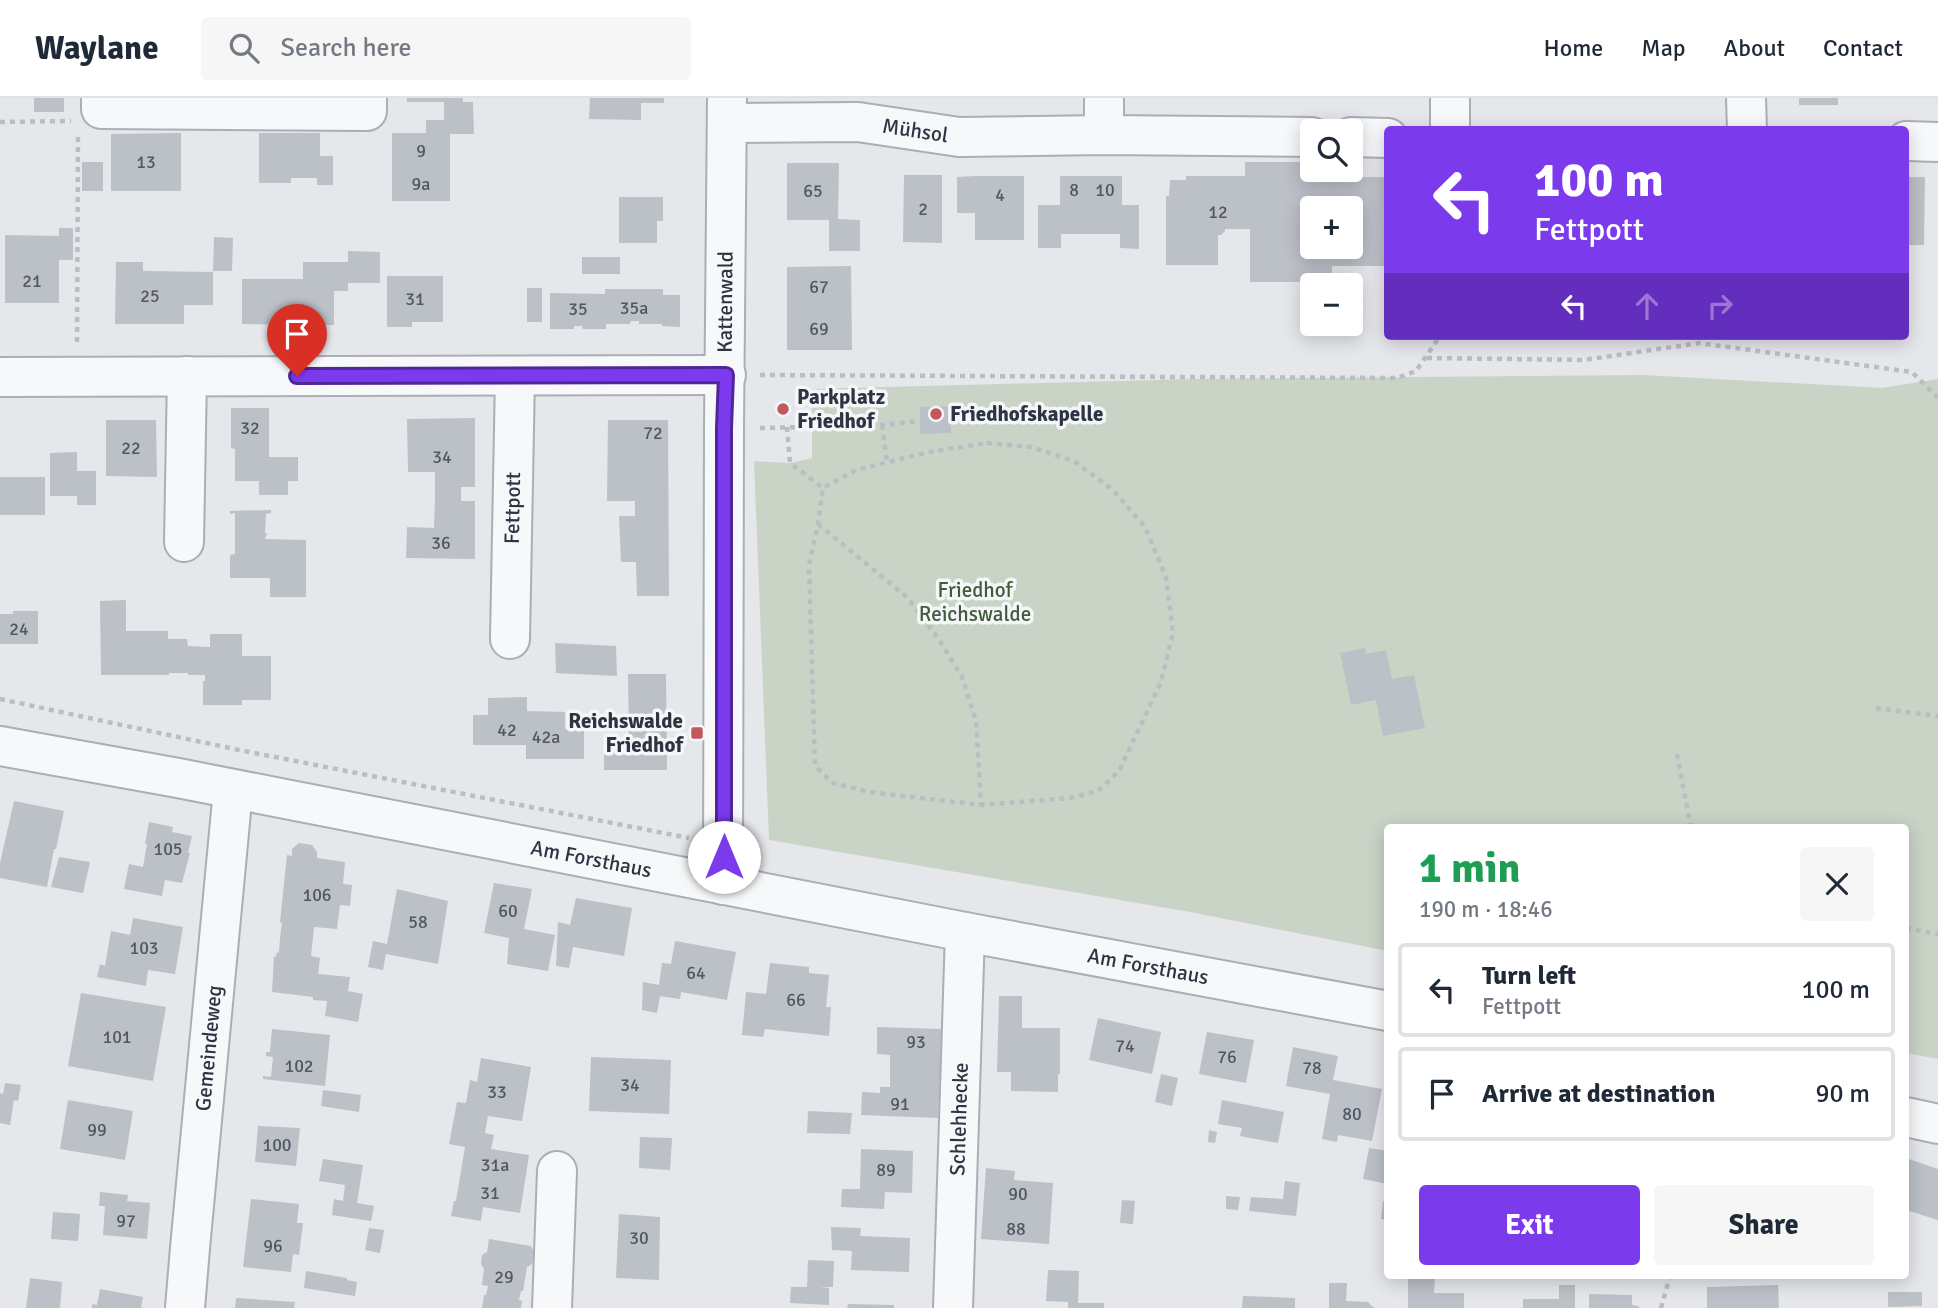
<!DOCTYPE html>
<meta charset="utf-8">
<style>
:root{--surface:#fff;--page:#f6f6f7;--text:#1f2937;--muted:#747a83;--line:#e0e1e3;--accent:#7c3aed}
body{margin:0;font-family:Signika,sans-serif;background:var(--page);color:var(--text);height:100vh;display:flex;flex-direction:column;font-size:26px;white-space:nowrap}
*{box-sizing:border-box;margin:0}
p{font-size:23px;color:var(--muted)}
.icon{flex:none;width:38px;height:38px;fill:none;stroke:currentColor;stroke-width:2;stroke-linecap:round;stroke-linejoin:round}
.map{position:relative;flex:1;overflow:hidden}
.sheet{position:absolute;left:1384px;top:726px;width:525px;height:455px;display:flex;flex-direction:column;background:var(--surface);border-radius:7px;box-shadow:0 4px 18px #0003}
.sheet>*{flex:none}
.guide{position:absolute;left:1384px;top:28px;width:525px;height:214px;border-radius:7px;box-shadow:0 4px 18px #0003;background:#7c3aed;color:#fff;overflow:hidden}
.fabs{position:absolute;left:1300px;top:21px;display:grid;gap:14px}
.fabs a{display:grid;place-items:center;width:63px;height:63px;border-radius:7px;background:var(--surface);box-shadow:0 4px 18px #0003;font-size:35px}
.pin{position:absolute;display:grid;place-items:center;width:60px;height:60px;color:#fff;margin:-72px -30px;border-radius:50% 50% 50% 0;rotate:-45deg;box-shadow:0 0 7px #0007}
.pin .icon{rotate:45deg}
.me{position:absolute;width:77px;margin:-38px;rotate:0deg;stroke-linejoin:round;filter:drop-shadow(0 0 5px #0008)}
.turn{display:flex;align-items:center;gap:24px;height:147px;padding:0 35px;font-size:32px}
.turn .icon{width:91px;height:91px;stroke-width:2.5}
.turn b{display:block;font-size:49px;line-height:60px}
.lanes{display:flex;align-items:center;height:66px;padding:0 35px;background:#0003;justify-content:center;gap:35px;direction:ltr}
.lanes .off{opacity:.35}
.round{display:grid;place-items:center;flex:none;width:74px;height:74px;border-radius:7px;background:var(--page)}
.overview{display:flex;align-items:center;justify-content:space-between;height:119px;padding:0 35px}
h1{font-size:42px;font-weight:800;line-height:52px;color:#1e9e55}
.action{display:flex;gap:14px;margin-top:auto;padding:14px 35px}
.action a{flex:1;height:80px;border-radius:7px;background:var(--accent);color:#fff;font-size:28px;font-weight:800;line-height:80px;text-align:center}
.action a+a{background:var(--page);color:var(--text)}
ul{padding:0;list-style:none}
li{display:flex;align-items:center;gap:21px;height:94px;margin:0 14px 10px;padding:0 21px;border:4px solid var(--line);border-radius:7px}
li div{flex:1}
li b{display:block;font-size:26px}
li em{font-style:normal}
header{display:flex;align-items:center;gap:42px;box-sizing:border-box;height:98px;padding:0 35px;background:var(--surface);border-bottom:2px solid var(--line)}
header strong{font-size:33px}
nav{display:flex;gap:38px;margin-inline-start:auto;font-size:24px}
.search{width:490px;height:63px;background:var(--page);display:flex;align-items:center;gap:18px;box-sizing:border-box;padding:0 24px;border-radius:7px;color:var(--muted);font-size:26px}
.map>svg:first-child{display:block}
.green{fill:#c9d4c7}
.building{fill:#bcc0c7;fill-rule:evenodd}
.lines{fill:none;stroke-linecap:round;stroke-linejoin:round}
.minor-casing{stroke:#aaaeb5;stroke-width:42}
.path{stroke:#bbbdc2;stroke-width:4.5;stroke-dasharray:5 5;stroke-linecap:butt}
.minor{stroke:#f7f8f9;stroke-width:38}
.route-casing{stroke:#51269a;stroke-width:18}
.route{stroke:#7c3aed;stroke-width:12}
.poi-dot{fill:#c25760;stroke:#f4f6f8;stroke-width:2.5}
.labels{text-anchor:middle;stroke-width:7;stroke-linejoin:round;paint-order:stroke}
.number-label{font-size:18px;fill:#525763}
.street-label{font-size:21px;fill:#2e3442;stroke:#f4f6f8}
.poi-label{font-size:21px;font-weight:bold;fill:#2e3442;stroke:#f4f6f8;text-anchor:start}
.park-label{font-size:21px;fill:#405c3c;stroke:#f4f6f8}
</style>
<header>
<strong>Waylane</strong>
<div class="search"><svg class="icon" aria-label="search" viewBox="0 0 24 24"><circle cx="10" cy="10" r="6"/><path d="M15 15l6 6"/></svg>Search here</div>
<nav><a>Home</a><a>Map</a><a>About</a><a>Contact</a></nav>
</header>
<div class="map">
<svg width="1938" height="1210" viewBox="0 0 1938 1210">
<rect width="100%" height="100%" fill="#e5e7eb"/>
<path class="green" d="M1644 277 1882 290 1938 281V961L1906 955V730H1388V853L1190 814 769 742 754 363 790 365 812 360V291L1193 281Z"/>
<path class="building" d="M34 0H64V14H34Z
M407 0H463V4H473L474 36H450V103H392V35H426V22H444V4H407Z
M590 0H664V5H641V22L589 21Z
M1799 0H1838V7H1799Z
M181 35V93H111V36Z
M259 35H320V58H333V87H317V80H291V85H259Z
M82 64H103V93H82Z
M1245 64H1312V72H1339V79H1388V168H1332V184H1250V131H1225V133L1221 137H1218V167H1166V98H1169L1170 82H1186V78H1245ZM1312 110H1351V149H1312Z
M787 65H839L838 121 860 122V153H829V122H787Z
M904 77H942V145L903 144Z
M975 78H1024V142H975V115H957V79Z
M1060 78H1122V107H1139V151L1120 150V136H1061V150H1038V107H1060Z
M1906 79H1925L1924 147H1906Z
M619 99H663V123H657V145H619Z
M59 130H73V162H59V205H5V137L59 138Z
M214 139 233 140 232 173H213Z
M348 153 380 154V185H348V193H334V227L242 226V181H303V164H348Z
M582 159H620V176H582Z
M116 164H143V173L213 174V207H184V226H115Z
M851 168 852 252H787V169Z
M387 178H443V224H412V229H387Z
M527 190H542V224H527Z
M605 191H663V197H680V229L662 228V226H639V223H631L630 226H606V231H583L582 228H574V231H550V195L605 196Z
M951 308V335L920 336V309Z
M231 310H269V359H298V383H288V397H259V383H235V351L231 350Z
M475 320V389H461V403H475V461L406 460 407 429 434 430 435 403V374H408L407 321Z
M106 322H156L157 379 106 378Z
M608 322H668L669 498H637L636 464H621L619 418H635V403H607Z
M77 354V373H96V407H77V398H50V355Z
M0 379H45V417H0Z
M271 412V415L266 416 265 435H267L265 441 306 442V499H270V480H230V457L235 456V415L230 416V413Z
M126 502V533H168V541H187L188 548 210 549V536H242V558H271V602H242V607H203V583H205V577H188V575H169V577H101L100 503Z
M13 513H38V546H0V516H13Z
M555 545 616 548 617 578 556 575Z
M1365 550 1366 556 1386 552 1392 581 1414 577 1425 630 1383 638 1376 602 1351 607 1340 555Z
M628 576H666L667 672H604V640H629Z
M527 599V613L565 614V631H584V661H526V647H473V617H488V600Z
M14 703 64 713 56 751H54L47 789 0 780V765Z
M149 724 173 729 172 734 192 738 188 755H190L182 785 165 782 162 798 124 791 129 766 143 769 147 746H145Z
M299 745 312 747 317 754V760L345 764 343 786 352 787 350 808 340 807 337 831 314 829 311 858 320 860 318 876 350 879 348 893 363 896 358 924 325 918 327 903 313 902V899L272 894 274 858 276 859 277 854 279 855 280 840 282 825 280 824 287 757 292 758V751Z
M59 759 90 764 83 795 51 789Z
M494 785 532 791 524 831 555 837 548 873 507 866 509 840 484 835Z
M397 791 448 803 438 866 386 856 383 872 368 869 373 843 387 846Z
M576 800 632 810 624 858 573 849 569 870 556 868 558 824 570 827Z
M133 820 183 829 175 876 148 872 146 888 97 879 100 866 105 868 111 833 130 837Z
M675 843 736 854 727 902 681 894 680 901 660 898 657 915 642 912 643 884 659 887 662 865 671 866Z
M770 865 809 869V875L829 877 826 909H831L829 938 765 931 763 939 742 937 746 894 766 896Z
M81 895 166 909 153 983 68 968Z
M999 898H1022V930H1060V976H1058V994L1011 993V974H997Z
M1098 920 1161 934 1152 976 1089 962Z
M877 929 942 931 938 1020 861 1017 862 994 880 995V989H890V957L877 956Z
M272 931 330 937 325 988 263 981V978L271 979 273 959 266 958V954H270Z
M1207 934 1254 942 1246 985 1199 976Z
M1293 949 1338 958 1333 982 1382 991 1372 1043 1338 1037 1337 1044 1322 1041 1330 996 1286 988Z
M591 959 671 962 669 1016 589 1013Z
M481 960 531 969 522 1023 488 1018 485 1035 494 1037 491 1051 529 1057 520 1115 483 1109 481 1123 451 1118 454 1103H456L465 1049 449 1046 457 1004 466 1005 470 982 477 984Z
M1161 976 1178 980 1172 1008 1155 1004Z
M5 985 21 987 18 1003 14 1002 10 1027 0 1025V995L3 996Z
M323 992 361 997 359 1014 321 1008Z
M68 1002 133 1013 125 1062 60 1051Z
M1222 1002 1284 1014 1278 1045 1240 1038 1242 1030 1218 1026Z
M808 1013 852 1015 850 1036 807 1035Z
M258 1028 300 1030 296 1068 255 1064Z
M1209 1032 1217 1034 1215 1045 1208 1044Z
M640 1039 672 1040 670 1072 639 1070Z
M1369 1050 1388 1053V1086L1363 1081Z
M861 1051 913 1053 912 1095 885 1094 884 1111 841 1109 842 1091H860Z
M1906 1060 1938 1071V1122L1906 1112Z
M323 1061 363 1067 357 1105 374 1108 371 1123 332 1117 334 1101 343 1103 345 1087 319 1083Z
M986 1070 1015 1073 1014 1082 1053 1085 1049 1146 981 1141Z
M1285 1083 1300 1085 1296 1118 1249 1113 1251 1099 1283 1101Z
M100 1094 128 1097 127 1103 150 1105 147 1141 103 1137 105 1108H99Z
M1226 1098 1240 1099 1238 1112 1226 1111Z
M251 1101 299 1106 297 1125H303L299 1157 293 1156 291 1174 243 1169Z
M1122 1102 1135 1103 1133 1126 1120 1125Z
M1383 1103 1388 1104V1122L1381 1121Z
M53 1114 80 1116 78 1143 51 1141Z
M619 1116 660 1119 659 1182 616 1180Z
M831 1129 861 1130 860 1138 910 1140 909 1174 851 1172 852 1153 832 1152Z
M369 1130 384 1132 380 1155 365 1152Z
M489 1141 531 1148 534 1154 532 1166 527 1169 523 1193H521L519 1202 522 1203 521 1210H482L484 1197H486L488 1188 482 1187 484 1171 481 1166 482 1157 487 1154Z
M808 1162 834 1163 833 1189H820L829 1190V1207L790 1205 791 1189H807Z
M1048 1172 1079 1173 1078 1205H1104V1210H1068V1204L1046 1203Z
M306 1173 347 1180V1182L357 1184 355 1198 304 1190Z
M1408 1178H1435L1434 1195H1464V1210H1408Z
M30 1180 62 1184 60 1210H26Z
M1329 1185H1347L1346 1203 1368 1204 1374 1210H1329Z
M1559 1187H1575V1210H1523V1201H1559Z
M1778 1187 1779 1210H1707V1189Z
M100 1191 143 1199 141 1210H92V1206L97 1207Z
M1888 1194H1922V1208L1888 1209Z
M1589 1196 1632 1197V1207L1639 1208V1210H1589Z
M1243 1198 1295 1200V1210H1242Z
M236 1200 295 1204 294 1210H235Z
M848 1206 894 1207V1210H847Z"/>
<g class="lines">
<defs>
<g id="minor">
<path d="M101 0V11L367 13V0"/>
<path d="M1104 0V37"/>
<path d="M1450 0V32"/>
<path d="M1746 0 1747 32"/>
<path id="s1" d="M727 25 858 24 959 39 1104 37 1312 39"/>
<path d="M1351 39 1388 40"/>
<path d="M1906 43 1938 44"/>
<path d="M0 279 726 277"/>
<path d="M184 444 187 278"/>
<path id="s2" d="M510 541 515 278"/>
<path id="s3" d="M0 648 178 680 965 834 1388 913"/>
<path id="s4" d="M723 787 724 330 727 0"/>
<path d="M1906 1019 1938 1026"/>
<path id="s5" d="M185 1210 190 1150 233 692"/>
<path d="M552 1210 557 1073"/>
<path id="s6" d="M953 1210 965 834"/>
</g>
</defs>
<use href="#minor" class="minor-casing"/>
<path class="path" d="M0 24 71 23
M77 244 78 39
M1427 260 1584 262 1699 245 1912 274 1938 300
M760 277 1397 280 1416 273 1440 238
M882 327 887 364
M787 329 790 365 823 390
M760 330 882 327 920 323
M987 345 1031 349 1074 363 1112 391 1145 429 1166 479 1173 535 1161 584 1119 673 1098 693 1070 700 981 707 869 694 833 685 815 668 809 467 818 426 823 390 856 372 929 354Z
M818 426 908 500 938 540 962 579 976 623 981 707
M0 601 239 652 689 740
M1876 610 1938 618
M1677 656 1691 730
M1388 733V741
M1906 830 1938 836
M1661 1210 1670 1178"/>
<use href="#minor" class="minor"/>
</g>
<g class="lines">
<defs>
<path id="route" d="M297 278 726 277 724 330V759"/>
</defs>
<use href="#route" class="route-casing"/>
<use href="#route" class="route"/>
</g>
<g class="poi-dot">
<circle cx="783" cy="311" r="7"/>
<circle cx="936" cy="316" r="7"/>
<rect x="690" y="628" width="14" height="14" rx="3.5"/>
</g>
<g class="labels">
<g class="number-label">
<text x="421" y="59">9</text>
<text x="146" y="70">13</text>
<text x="421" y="92">9a</text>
<text x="1074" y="98">8</text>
<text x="1105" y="98">10</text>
<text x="813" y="99">65</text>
<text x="1000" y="103">4</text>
<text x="923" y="117">2</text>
<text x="1218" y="120">12</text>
<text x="32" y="189">21</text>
<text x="819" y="195">67</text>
<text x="150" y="204">25</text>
<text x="415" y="207">31</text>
<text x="634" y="216">35a</text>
<text x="578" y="217">35</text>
<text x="819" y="237">69</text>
<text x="250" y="336">32</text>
<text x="653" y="341">72</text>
<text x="131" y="356">22</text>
<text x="442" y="365">34</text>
<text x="441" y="451">36</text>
<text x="19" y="537">24</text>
<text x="507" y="638">42</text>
<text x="546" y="645">42a</text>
<text x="168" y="757">105</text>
<text x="317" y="803">106</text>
<text x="508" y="819">60</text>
<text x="418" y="830">58</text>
<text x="144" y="856">103</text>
<text x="696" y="881">64</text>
<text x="796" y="908">66</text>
<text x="117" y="945">101</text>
<text x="916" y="950">93</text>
<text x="1125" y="954">74</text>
<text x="1227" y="965">76</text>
<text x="299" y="974">102</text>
<text x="1312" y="976">78</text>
<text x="630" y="993">34</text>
<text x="497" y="1000">33</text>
<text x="900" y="1012">91</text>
<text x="1352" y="1022">80</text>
<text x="97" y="1038">99</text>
<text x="277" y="1053">100</text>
<text x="495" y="1073">31a</text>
<text x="886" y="1078">89</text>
<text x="490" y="1101">31</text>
<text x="1018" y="1102">90</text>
<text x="126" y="1129">97</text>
<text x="1016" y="1137">88</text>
<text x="639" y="1146">30</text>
<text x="273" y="1154">96</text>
<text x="504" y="1185">29</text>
</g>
<g class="street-label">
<text dy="7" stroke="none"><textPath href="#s1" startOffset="189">Mühsol</textPath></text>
<text dy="7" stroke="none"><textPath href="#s4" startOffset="583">Kattenwald</textPath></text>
<text dy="7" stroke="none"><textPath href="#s2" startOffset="131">Fettpott</textPath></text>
<text dy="7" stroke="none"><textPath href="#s3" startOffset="602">Am Forsthaus</textPath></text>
<text dy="7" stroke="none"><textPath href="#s3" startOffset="1169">Am Forsthaus</textPath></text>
<text dy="7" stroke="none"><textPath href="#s5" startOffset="261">Gemeindeweg</textPath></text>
<text dy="7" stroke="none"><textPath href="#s6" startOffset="189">Schlehhecke</textPath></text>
</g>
<g class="poi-label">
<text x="797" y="306">Parkplatz<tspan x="797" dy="24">Friedhof</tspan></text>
<text x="950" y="323">Friedhofskapelle</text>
<text x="683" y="630" text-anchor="end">Reichswalde<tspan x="683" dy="24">Friedhof</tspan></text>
</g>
<g class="park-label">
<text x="975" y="499">Friedhof<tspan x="975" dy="24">Reichswalde</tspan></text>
</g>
</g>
</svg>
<div class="fabs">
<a><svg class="icon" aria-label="search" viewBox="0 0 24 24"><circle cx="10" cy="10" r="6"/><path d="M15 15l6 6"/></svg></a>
<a>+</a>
<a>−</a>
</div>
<div class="pin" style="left:297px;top:278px;background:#d93025"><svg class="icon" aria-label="arrive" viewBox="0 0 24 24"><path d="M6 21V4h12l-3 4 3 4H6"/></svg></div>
<svg class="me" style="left:724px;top:759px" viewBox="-20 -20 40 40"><circle r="19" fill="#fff"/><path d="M0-13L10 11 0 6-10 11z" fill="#7c3aed"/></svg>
<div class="guide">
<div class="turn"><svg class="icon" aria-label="left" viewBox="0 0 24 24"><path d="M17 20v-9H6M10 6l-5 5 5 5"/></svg><div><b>100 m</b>Fettpott</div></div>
<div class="lanes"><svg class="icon" aria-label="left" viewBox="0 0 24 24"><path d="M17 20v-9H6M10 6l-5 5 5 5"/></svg><svg class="icon off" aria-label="ahead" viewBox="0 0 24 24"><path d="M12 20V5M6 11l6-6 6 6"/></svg><svg class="icon off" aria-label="right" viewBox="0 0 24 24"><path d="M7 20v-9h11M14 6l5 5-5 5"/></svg></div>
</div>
<section class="sheet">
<div class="overview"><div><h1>1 min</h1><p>190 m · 18:46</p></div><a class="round"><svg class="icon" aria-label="close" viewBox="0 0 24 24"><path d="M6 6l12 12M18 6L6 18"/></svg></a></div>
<ul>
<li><svg class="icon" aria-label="left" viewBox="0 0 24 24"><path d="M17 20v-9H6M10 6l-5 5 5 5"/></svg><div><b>Turn left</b><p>Fettpott</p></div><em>100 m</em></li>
<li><svg class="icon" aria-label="arrive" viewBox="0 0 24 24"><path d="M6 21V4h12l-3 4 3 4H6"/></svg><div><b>Arrive at destination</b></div><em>90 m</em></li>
</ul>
<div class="action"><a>Exit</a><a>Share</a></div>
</section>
</div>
